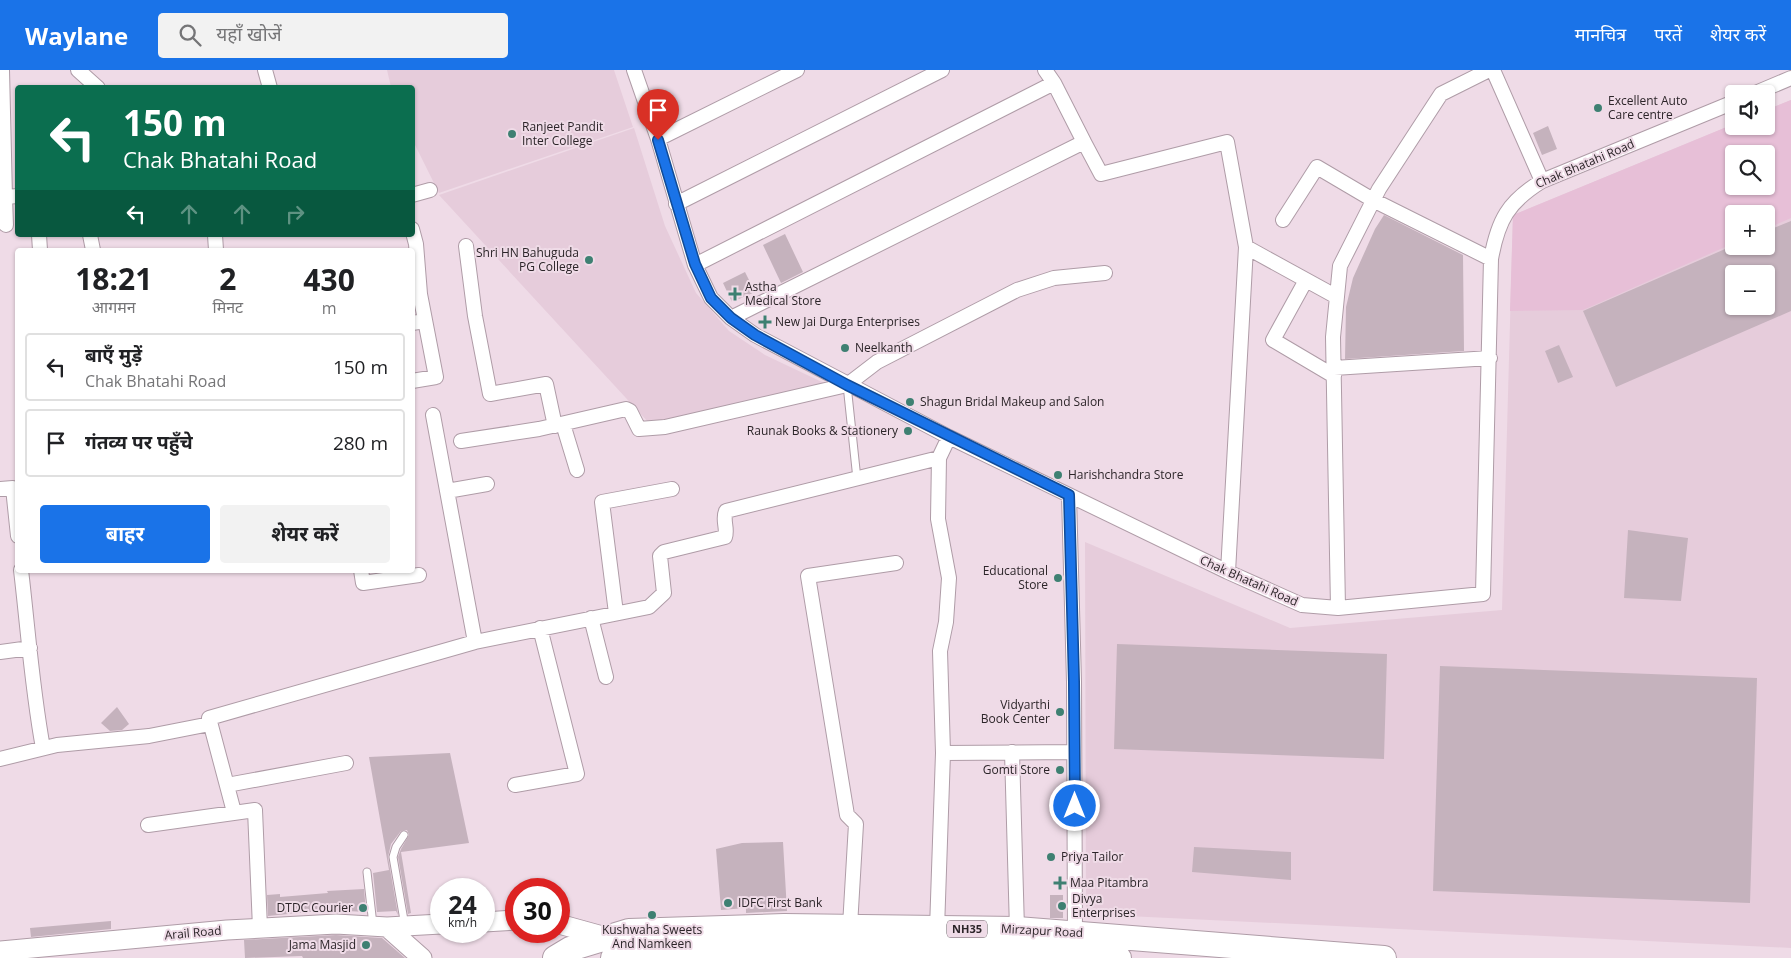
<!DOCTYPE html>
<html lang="hi">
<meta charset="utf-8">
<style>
:root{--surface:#fff;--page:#f2f2f2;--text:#202124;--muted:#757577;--line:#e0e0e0;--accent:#1a73e8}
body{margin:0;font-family:"Open Sans","Noto Sans Devanagari",sans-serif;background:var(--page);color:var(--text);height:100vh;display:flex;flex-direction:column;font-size:19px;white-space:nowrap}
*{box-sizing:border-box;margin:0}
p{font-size:16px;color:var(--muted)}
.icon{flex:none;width:28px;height:28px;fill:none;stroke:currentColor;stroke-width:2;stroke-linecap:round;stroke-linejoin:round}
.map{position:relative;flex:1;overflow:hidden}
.panel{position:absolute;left:15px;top:178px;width:400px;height:325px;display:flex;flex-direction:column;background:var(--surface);border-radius:5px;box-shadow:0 1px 4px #0004}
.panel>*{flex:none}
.top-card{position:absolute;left:15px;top:15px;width:400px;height:152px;border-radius:5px;box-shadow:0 1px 4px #0004;background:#0b6e4f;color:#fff;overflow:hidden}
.tools{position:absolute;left:1725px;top:15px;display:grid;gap:10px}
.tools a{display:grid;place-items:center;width:50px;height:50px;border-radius:5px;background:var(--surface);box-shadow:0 1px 4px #0004;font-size:25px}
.speed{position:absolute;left:430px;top:808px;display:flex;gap:10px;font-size:25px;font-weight:700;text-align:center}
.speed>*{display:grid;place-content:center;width:65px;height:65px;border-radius:50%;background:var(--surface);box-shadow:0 1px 4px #0004;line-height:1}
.speed small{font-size:12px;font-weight:400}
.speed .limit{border:8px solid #d22;background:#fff;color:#111}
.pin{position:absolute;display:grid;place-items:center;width:42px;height:42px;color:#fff;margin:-51px -21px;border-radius:50% 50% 50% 0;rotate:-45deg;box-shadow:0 0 5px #0007}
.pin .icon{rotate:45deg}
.me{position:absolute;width:55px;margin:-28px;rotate:0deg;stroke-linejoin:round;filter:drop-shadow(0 0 4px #0008)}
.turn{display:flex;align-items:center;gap:18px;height:105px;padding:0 25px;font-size:22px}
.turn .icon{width:65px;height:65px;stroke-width:2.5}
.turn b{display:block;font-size:35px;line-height:42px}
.lanes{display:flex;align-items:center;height:48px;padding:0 25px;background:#0003;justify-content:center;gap:25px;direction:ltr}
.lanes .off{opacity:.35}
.eta{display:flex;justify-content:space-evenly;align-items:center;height:85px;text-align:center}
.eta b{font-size:30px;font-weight:700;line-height:35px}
.cta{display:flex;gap:10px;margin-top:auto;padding:10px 25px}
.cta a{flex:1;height:58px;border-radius:5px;background:var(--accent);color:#fff;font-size:20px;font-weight:700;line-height:58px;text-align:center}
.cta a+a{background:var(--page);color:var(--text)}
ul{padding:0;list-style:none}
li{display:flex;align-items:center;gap:15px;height:68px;margin:0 10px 8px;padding:0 15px;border:2px solid var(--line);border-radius:5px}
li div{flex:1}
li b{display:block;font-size:19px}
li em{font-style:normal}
header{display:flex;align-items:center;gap:30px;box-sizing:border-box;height:70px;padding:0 25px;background:var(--accent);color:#fff}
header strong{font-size:24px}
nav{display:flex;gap:28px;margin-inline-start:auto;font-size:18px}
.search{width:350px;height:45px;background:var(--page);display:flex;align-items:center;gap:12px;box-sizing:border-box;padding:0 18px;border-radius:5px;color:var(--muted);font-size:19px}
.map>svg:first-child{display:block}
.built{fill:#e6ccdb;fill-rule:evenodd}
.green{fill:#e7bfd7;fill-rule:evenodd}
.building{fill:#c5b2bd;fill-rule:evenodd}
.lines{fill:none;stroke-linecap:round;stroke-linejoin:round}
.lane-casing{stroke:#af9ca7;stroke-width:9}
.street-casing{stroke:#af9ca7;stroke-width:16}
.secondary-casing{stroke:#af9ca7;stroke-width:21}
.highway-casing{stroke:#af9ca7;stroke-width:26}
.lane{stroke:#fff;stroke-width:7}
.street{stroke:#fff;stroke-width:14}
.secondary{stroke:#fff;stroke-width:19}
.highway{stroke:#fff;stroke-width:24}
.route-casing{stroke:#114b97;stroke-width:12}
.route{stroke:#1a73e8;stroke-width:9}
.poi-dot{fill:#3e8072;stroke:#efdbe7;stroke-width:2}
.labels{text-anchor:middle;stroke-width:4;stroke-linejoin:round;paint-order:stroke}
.shield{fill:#efdbe7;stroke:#665c62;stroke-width:1}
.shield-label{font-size:11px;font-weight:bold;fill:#2c2529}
.poi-label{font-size:12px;fill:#2c2529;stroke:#efdbe7;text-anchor:start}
.street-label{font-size:12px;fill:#2c2529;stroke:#efdbe7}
</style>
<header>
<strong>Waylane</strong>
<div class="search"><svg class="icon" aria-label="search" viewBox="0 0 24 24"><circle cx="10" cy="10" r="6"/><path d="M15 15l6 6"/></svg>यहाँ खोजें</div>
<nav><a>मानचित्र</a><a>परतें</a><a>शेयर करें</a></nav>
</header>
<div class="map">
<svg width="1791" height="888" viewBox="0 0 1791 888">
<rect width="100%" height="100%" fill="#efdbe7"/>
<path class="built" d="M387 0H614L633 57 439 123 413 71 412 18 391 17Z
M1791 30V878L1086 844 1085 472 1290 558 1502 540 1513 145 1734 54V56H1766V40ZM1734 84H1766V116H1734ZM1734 144H1766V176H1734ZM1734 204H1766V236H1734Z
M634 58 665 156 696 223 729 261 765 285 824 313 649 353 439 125Z"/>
<path class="green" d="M1791 30V148L1766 159V144H1734V173L1583 240 1510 241 1513 145 1734 54V56H1766V40ZM1734 84H1766V116H1734Z"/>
<path class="building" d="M1548 56 1557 79 1542 85 1533 63Z
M1384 145 1463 185 1464 281 1345 289 1346 237 1353 208 1375 159Z
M1791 151V241L1616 317 1583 241 1732 176H1766V161ZM1734 204H1766V236H1734Z
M785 164 803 202 781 213 763 175Z
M745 202 755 222 732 232 723 213Z
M1559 275 1573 307 1558 313 1545 281Z
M1628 460 1688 468 1681 531 1624 528Z
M1117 574 1387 584 1384 689 1114 679Z
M1440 596 1757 608 1750 833 1433 821Z
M117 637 129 654 122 660 110 661 101 653Z
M450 683 469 773 401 782 411 843 408 844 398 787 401 779 409 765 407 760 401 761 391 774 388 787 398 845 396 841 377 842 373 803 389 800 369 687Z
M783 772 787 841 746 843V838L721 840 716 779 742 773Z
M1194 777 1291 782V810L1192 802Z
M364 819 366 842 329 840 268 846 267 825 280 824V827L328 823 327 821Z
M1050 825H1063V848H1050Z
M111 851V859L31 867 30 858Z
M336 865 382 868 405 888H303L302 886 245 888 244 870Z"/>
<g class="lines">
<defs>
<path id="lane" d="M847 315 857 409
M404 765 396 777 393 787 405 856
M367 802 373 855"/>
<path id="street" d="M2 0 5 127 18 126
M78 0 98 18
M265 0 270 18
M634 0 658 69 695 195 711 228 731 248 755 265 949 367 1228 502 1302 535 1338 538 1483 524 1491 189C1498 150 1508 132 1542 111L1734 32
M1493 0 1542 111
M1753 24 1791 8
M658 69 797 0
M1084 72 1101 104 1227 72 1246 177 1228 502
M412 125 430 120
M5 127 6 155
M676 134 942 0
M1283 150 1317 97 1373 130 1491 189
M412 159 416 174 420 224 436 307 412 311
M39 165 40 180
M90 165 93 180
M215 165 216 180
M466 176 475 246 490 324 546 314 555 356
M1246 177 1337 227
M695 195 1054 13
M1306 210 1273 270 1334 306
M731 248 1084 72 1054 13 1045 0
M412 253 425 251
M1334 298 1490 288
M433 345 475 572
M563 354 577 400
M461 371 539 359 626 339 630 341 639 359 665 357 847 315 877 292 1017 220 1054 208 1105 203
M0 419 13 418 18 466
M447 421 487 414
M1069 425 1074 612 1075 869
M21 500C28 559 32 619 43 678
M361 500 363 513 419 505
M1338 538 1333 267 1340 196 1379 119 1441 24 1489 0
M616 543 602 432 672 419
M591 548 606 607
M0 582 30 578
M1012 682 1017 859
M943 683 1074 682
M0 689 57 675 149 666 210 654
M227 715 346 693
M515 715 577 704 540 558
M234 742 209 648 475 572 649 537 664 523 660 486 664 482 725 467C728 458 722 450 726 441L939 388
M148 755 255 740 260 858
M850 856 856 754 847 745 808 506 896 493
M937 859 943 683 940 581 946 552 949 508 938 449 939 388 949 367"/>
<path id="secondary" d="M484 852 516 850
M559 854 606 867
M387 857 422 888
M0 881 227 860 336 854 387 857 441 854"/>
<path id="highway" d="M555 888 570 879 629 861 784 856 1017 859 1384 888
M613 888 659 880 706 877H918L1119 888"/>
</defs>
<use href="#lane" class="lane-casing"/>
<use href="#street" class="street-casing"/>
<use href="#secondary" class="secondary-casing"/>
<use href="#highway" class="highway-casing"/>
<use href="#lane" class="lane"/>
<use href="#street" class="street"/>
<use href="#secondary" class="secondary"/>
<use href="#highway" class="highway"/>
</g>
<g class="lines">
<defs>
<path id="route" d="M658 70 695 194 711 228 731 248 755 265 847 315 1069 425 1074 612 1075 736"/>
</defs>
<use href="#route" class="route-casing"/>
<use href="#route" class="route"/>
</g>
<g class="poi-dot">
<circle cx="1598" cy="38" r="5"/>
<circle cx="512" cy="64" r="5"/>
<circle cx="589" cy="190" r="5"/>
<path d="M732.5 216.5h5v5h5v5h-5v5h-5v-5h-5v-5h5z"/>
<path d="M762.5 244.5h5v5h5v5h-5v5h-5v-5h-5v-5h5z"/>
<circle cx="845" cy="278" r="5"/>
<circle cx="910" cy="332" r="5"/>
<circle cx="908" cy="361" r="5"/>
<circle cx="1058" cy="405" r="5"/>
<circle cx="1058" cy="508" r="5"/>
<circle cx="1060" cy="642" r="5"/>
<circle cx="1060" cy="700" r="5"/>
<circle cx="1051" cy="787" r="5"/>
<path d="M1057.5 805.5h5v5h5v5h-5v5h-5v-5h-5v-5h5z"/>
<circle cx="728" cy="833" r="5"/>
<circle cx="1062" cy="836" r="5"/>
<circle cx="363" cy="838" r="5"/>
<circle cx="652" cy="845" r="5"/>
<circle cx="366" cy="875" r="5"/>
</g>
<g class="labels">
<rect class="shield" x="947" y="850.5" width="40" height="17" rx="4"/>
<g class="shield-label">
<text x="967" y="863">NH35</text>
</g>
<g class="poi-label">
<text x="1608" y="35">Excellent Auto<tspan x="1608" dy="14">Care centre</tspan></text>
<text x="522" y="61">Ranjeet Pandit<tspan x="522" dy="14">Inter College</tspan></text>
<text x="579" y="187" text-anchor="end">Shri HN Bahuguda<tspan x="579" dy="14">PG College</tspan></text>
<text x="745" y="221">Astha<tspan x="745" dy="14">Medical Store</tspan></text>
<text x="775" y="256">New Jai Durga Enterprises</text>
<text x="855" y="282">Neelkanth</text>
<text x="920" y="336">Shagun Bridal Makeup and Salon</text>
<text x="898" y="365" text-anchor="end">Raunak Books &amp; Stationery</text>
<text x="1068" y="409">Harishchandra Store</text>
<text x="1048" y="505" text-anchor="end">Educational<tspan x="1048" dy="14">Store</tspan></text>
<text x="1050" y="639" text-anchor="end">Vidyarthi<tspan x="1050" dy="14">Book Center</tspan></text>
<text x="1050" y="704" text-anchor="end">Gomti Store</text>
<text x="1061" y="791">Priya Tailor</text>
<text x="1070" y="817">Maa Pitambra</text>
<text x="1072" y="833">Divya<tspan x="1072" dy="14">Enterprises</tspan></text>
<text x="738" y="837">IDFC First Bank</text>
<text x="353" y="842" text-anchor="end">DTDC Courier</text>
<text x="652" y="864" text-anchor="middle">Kushwaha Sweets<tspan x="652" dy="14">And Namkeen</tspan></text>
<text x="356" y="879" text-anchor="end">Jama Masjid</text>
</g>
<g class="street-label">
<text transform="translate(1585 94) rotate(-23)" y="4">Chak Bhatahi Road</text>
<text transform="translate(1249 511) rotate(24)" y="4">Chak Bhatahi Road</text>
<text transform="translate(1042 861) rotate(3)" y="4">Mirzapur Road</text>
<text transform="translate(193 863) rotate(-5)" y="4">Arail Road</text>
</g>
</g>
</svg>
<div class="tools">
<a><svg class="icon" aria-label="sound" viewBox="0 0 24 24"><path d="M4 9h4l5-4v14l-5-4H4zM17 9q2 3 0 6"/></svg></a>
<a><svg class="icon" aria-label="search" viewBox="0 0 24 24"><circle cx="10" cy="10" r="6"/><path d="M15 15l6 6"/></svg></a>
<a>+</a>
<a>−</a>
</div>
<div class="speed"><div>24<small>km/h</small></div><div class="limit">30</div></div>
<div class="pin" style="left:658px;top:70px;background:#d93025"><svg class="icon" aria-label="arrive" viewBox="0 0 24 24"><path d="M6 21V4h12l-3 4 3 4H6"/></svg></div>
<svg class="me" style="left:1075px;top:736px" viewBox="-20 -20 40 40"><circle r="17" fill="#1a73e8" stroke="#fff" stroke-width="3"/><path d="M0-11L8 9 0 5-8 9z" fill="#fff"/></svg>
<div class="top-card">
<div class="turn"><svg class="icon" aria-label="left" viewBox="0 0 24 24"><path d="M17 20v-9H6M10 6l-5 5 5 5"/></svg><div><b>150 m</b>Chak Bhatahi Road</div></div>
<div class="lanes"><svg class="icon" aria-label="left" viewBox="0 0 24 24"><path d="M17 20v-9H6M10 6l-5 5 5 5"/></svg><svg class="icon off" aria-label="ahead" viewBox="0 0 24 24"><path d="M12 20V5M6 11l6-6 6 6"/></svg><svg class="icon off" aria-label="ahead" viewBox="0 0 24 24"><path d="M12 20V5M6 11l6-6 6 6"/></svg><svg class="icon off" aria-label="right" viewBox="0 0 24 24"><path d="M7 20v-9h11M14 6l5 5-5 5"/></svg></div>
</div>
<section class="panel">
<div class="eta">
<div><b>18:21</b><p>आगमन</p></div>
<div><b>2</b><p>मिनट</p></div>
<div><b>430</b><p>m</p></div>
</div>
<ul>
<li><svg class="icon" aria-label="left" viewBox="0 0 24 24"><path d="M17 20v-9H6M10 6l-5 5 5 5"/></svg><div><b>बाएँ मुड़ें</b><p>Chak Bhatahi Road</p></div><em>150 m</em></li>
<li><svg class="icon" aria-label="arrive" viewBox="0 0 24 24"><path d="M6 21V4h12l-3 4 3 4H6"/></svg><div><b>गंतव्य पर पहुँचे</b></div><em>280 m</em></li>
</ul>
<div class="cta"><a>बाहर</a><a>शेयर करें</a></div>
</section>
</div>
